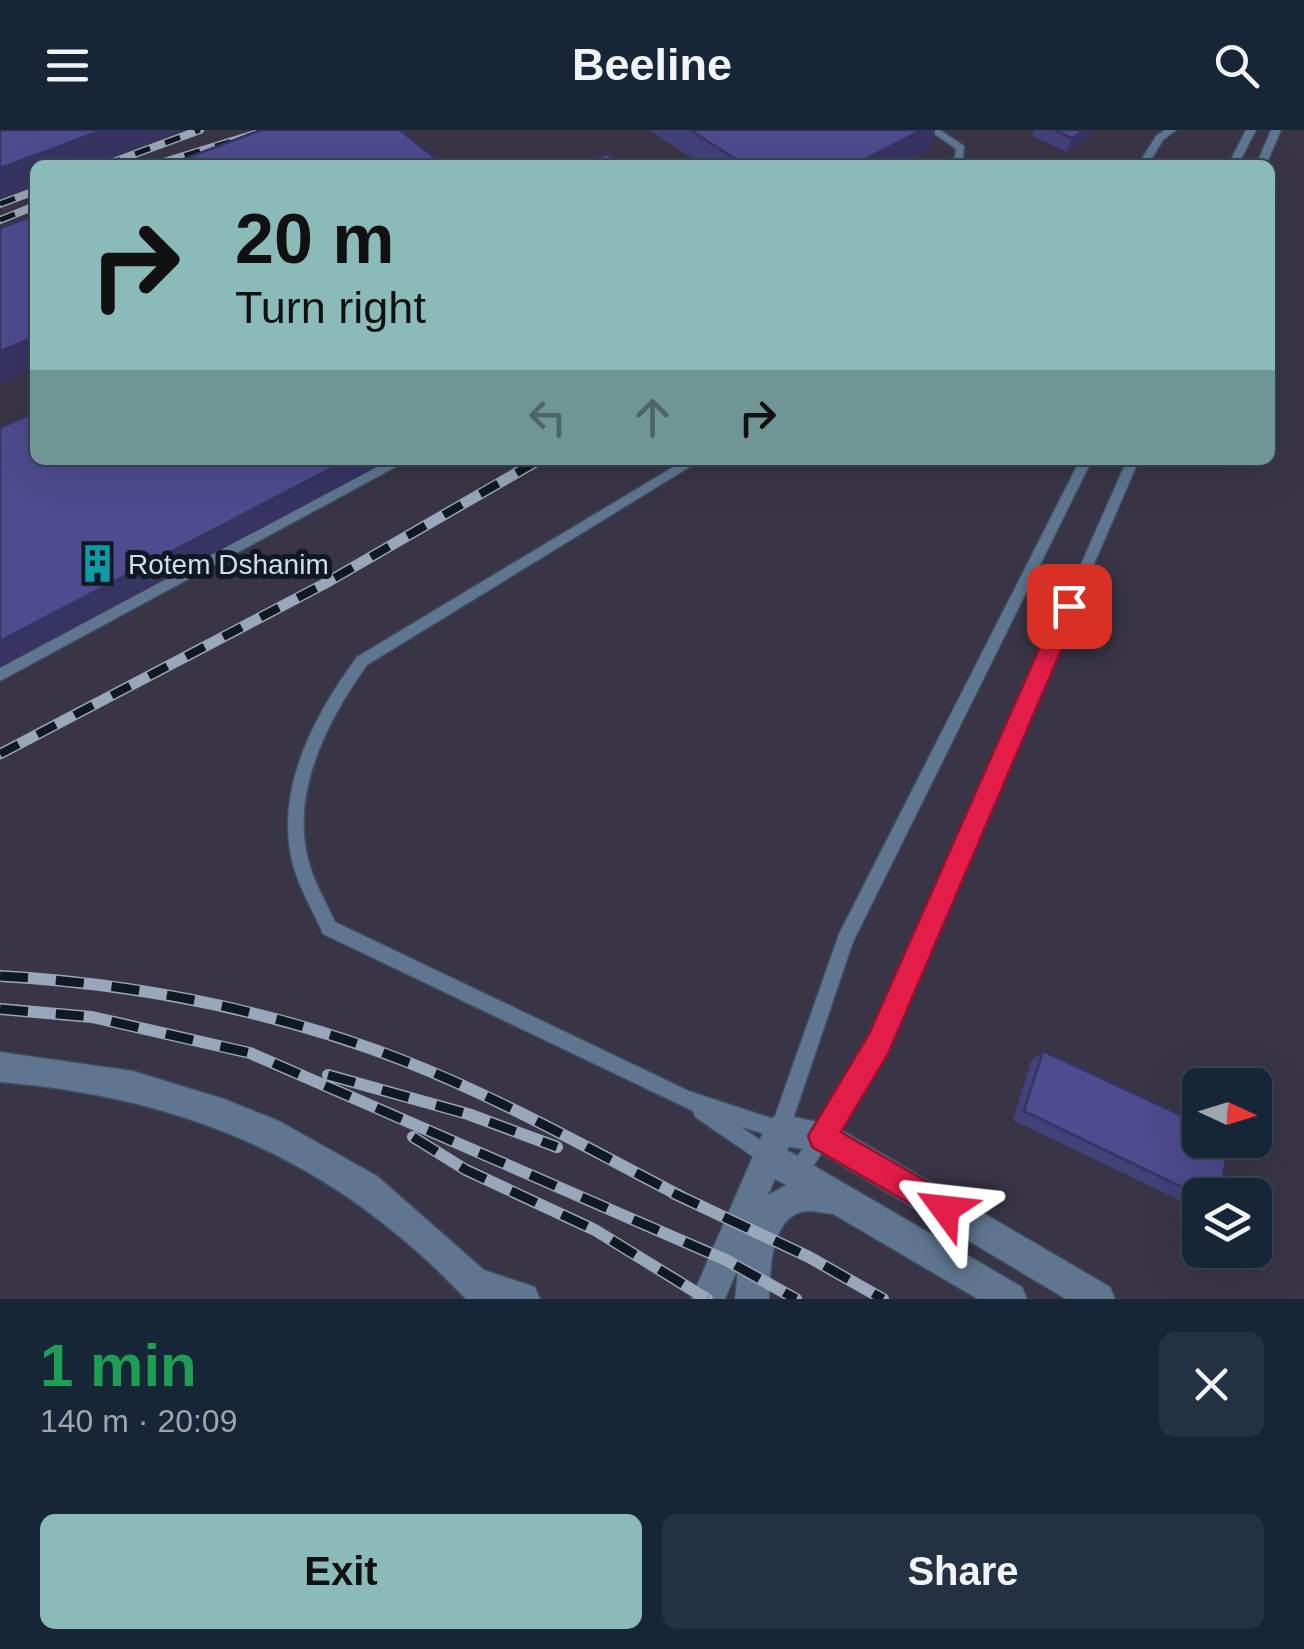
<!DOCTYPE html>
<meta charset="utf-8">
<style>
:root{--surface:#162637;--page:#233242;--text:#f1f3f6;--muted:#9ea5ad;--line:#354352;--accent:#8bbbb9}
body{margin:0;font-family:Helvetica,sans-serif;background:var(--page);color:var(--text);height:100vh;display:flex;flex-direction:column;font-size:38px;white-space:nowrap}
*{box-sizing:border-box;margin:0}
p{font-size:32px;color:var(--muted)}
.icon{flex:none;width:55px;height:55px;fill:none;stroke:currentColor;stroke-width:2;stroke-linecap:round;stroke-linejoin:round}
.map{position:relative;height:1169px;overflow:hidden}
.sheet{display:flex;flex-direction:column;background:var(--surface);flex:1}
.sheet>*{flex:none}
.guide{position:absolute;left:30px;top:30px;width:1245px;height:305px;border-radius:15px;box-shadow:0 10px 40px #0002,0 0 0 2px var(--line);background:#8bbbb9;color:#111;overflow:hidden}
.needle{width:65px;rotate:94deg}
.fabs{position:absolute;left:1182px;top:938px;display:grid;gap:20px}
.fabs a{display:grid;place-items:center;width:90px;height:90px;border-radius:15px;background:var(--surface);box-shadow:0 10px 40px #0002,0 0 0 2px var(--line);font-size:50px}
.pin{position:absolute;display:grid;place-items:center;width:85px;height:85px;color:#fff;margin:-42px;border-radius:20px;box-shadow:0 5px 15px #0006}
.me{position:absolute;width:110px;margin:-55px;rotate:300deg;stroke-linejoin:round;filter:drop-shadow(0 0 8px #0008)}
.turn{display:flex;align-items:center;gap:35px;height:210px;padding:0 40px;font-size:45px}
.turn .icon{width:130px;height:130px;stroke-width:2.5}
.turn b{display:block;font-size:70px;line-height:85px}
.lanes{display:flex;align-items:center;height:95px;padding:0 40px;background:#0003;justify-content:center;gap:50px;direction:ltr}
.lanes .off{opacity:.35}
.round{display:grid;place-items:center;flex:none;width:105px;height:105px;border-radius:15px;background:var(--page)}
.head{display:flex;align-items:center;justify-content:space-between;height:170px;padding:0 40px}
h1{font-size:60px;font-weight:700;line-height:75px;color:#1e9e55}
.primary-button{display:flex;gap:20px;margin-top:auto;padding:20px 40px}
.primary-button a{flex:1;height:115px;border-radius:15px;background:var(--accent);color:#111;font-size:40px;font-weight:700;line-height:115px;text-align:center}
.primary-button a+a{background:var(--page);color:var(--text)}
header{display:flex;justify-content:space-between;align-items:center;height:130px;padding:0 40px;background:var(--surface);font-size:45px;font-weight:700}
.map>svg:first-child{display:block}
.industrial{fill:#393546;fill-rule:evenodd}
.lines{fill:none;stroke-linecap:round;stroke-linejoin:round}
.lane-casing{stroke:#3b4c5f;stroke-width:3}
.street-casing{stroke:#3b4c5f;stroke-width:3}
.lane{fill:#5f7590;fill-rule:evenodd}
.street{fill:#5f7590;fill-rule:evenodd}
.rail-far2-casing{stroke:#98a7b9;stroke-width:8}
.rail-far1-casing{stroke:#98a7b9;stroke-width:11}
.rail-casing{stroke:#98a7b9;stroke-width:12}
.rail-far2{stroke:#101923;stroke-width:5;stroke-dasharray:16;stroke-linecap:butt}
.rail-far1{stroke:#101923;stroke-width:8;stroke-dasharray:21;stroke-linecap:butt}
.rail{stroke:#101923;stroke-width:9;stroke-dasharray:28;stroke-linecap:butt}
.wall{fill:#43407a}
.shaded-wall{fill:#373463}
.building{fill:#4e4b8e;stroke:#373463;stroke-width:2.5}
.route{fill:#e11d48;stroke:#92132f;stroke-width:2.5}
.labels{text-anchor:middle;stroke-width:10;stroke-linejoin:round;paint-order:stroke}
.poi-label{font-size:28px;fill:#d0ddec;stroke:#101923;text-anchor:start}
</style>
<header><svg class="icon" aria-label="menu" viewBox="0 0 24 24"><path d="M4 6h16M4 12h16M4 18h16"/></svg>Beeline<svg class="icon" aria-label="search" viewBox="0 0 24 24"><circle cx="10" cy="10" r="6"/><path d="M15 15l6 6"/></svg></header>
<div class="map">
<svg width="1304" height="1169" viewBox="0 0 1304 1169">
<rect width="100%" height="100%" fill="#1d3249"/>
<path class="industrial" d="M0 0H1304V1169H0ZM35 35H1270V330H35ZM1200 955H1255V1010H1200ZM1200 1065H1255V1120H1200Z"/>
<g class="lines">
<defs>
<path id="lane" d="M929 0H940L964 16 963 30 954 35H942L955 27 956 19Z
M1165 0H1176L1163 10 1148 35H1138L1156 6Z
M1246 0H1256L1238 35H1228Z
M1271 0H1281L1266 35H1256Z
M389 330H405L403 333 0 551V538Z
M685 330H701L367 535C327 591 288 665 310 736 316 756 327 774 335 792L689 961 774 989 839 804 1080 330H1092L853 812 787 1007 780 1009 741 997 775 1020 778 1027 775 1034 768 1037 695 987 693 981 323 804C313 780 298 757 292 731 275 657 315 584 357 527Z
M1127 330H1139L884 920 804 1052 797 1055 790 1052 787 1045 790 1038 872 908Z"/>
<path id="street" d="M0 922 133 941 224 969 279 991 377 1046 484 1140 535 1157 540 1169H466C335 1031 188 968 0 952Z
M780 984 833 995 1110 1157 1115 1169H1066L818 1021 789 1017 787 1020 1022 1157 1027 1169H978L833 1084C824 1084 811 1079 801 1082 770 1091 770 1144 769 1169H735L738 1138 725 1169H691L769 989ZM775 1049 786 1055 768 1065Z"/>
</defs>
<use href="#lane" class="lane-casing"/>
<use href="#street" class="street-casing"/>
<use href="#lane" class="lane"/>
<use href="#street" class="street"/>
<defs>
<path id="rail-far2" d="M105 35 200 0
M154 35 268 0
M0 74 35 61
M0 90 35 76"/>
<path id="rail-far1" d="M0 624 324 454 539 330"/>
<path id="rail" d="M0 846C139 854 272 880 402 930 500 968 591 1020 684 1068
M0 879 92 887 250 923 726 1130 796 1169
M328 945 468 984 557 1017
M413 1007 466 1040 595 1100 707 1169
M673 1063 809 1127 883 1169"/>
</defs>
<use href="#rail-far2" class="rail-far2-casing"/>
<use href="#rail-far1" class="rail-far1-casing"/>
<use href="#rail" class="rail-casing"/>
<use href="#rail-far2" class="rail-far2"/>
<use href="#rail-far1" class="rail-far1"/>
<use href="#rail" class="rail"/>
</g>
<path class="wall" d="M649 0H935L931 19 899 35H703Z
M1034 0H1093L1091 6 1067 22 1032 6Z
M1043 921 1200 1065V1080L1013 990 1031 931Z"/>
<path class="shaded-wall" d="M103 0H183L90 35H35V56L0 69V38Z
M922 0H935L931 19 899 35H853Z
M1084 0H1093L1091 6 1067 22 1072 8Z
M35 207V239L0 254V221Z
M347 330H390L0 537V511Z"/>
<path class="building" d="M0 0H103L0 38Z
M261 0H400L444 35H168Z
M690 0H922L853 35H745Z
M1054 0H1084L1072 8Z
M607 24 624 35H583Z
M35 85V207L0 221V98Z
M35 282V330H347L0 511V298Z
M1043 921 1200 994V1010H1230L1219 1065 1200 1066 1024 981Z"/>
<path class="route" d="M1069 468 1080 476 888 924 841 1002 955 1068 960 1079 955 1089 945 1094 812 1017 808 1006 869 904 1058 476Z"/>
<defs>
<symbol id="building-bare" viewBox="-9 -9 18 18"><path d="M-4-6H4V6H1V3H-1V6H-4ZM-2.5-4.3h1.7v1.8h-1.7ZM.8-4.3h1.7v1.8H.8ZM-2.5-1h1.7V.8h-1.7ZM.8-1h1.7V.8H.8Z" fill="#0f9aa8" stroke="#101923" stroke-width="2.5" paint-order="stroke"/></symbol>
</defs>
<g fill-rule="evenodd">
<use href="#building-bare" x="70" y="406" width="55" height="55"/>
</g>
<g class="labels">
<g class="poi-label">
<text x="128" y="444">Rotem Dshanim</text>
</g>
</g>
</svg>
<div class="fabs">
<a><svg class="needle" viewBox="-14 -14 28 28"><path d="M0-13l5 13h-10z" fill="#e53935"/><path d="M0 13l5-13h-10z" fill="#9ea5ad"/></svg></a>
<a><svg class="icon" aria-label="layers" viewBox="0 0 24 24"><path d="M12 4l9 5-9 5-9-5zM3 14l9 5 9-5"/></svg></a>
</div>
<div class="pin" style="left:1069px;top:476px;background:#d93025"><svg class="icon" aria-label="arrive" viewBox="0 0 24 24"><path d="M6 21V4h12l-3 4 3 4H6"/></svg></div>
<svg class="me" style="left:945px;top:1079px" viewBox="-20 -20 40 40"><path d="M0-17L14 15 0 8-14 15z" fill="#e11d48" stroke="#fff" stroke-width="4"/></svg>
<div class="guide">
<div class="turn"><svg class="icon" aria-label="right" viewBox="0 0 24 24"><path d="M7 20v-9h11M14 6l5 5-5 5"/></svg><div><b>20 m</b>Turn right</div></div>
<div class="lanes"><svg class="icon off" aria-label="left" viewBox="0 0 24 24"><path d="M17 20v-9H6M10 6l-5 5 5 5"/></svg><svg class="icon off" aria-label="ahead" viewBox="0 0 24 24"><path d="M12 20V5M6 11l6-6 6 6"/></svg><svg class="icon" aria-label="right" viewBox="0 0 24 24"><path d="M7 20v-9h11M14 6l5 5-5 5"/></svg></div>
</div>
</div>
<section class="sheet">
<div class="head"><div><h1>1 min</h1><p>140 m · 20:09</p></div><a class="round"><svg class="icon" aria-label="close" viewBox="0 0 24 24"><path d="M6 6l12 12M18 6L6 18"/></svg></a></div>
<div class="primary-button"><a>Exit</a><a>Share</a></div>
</section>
